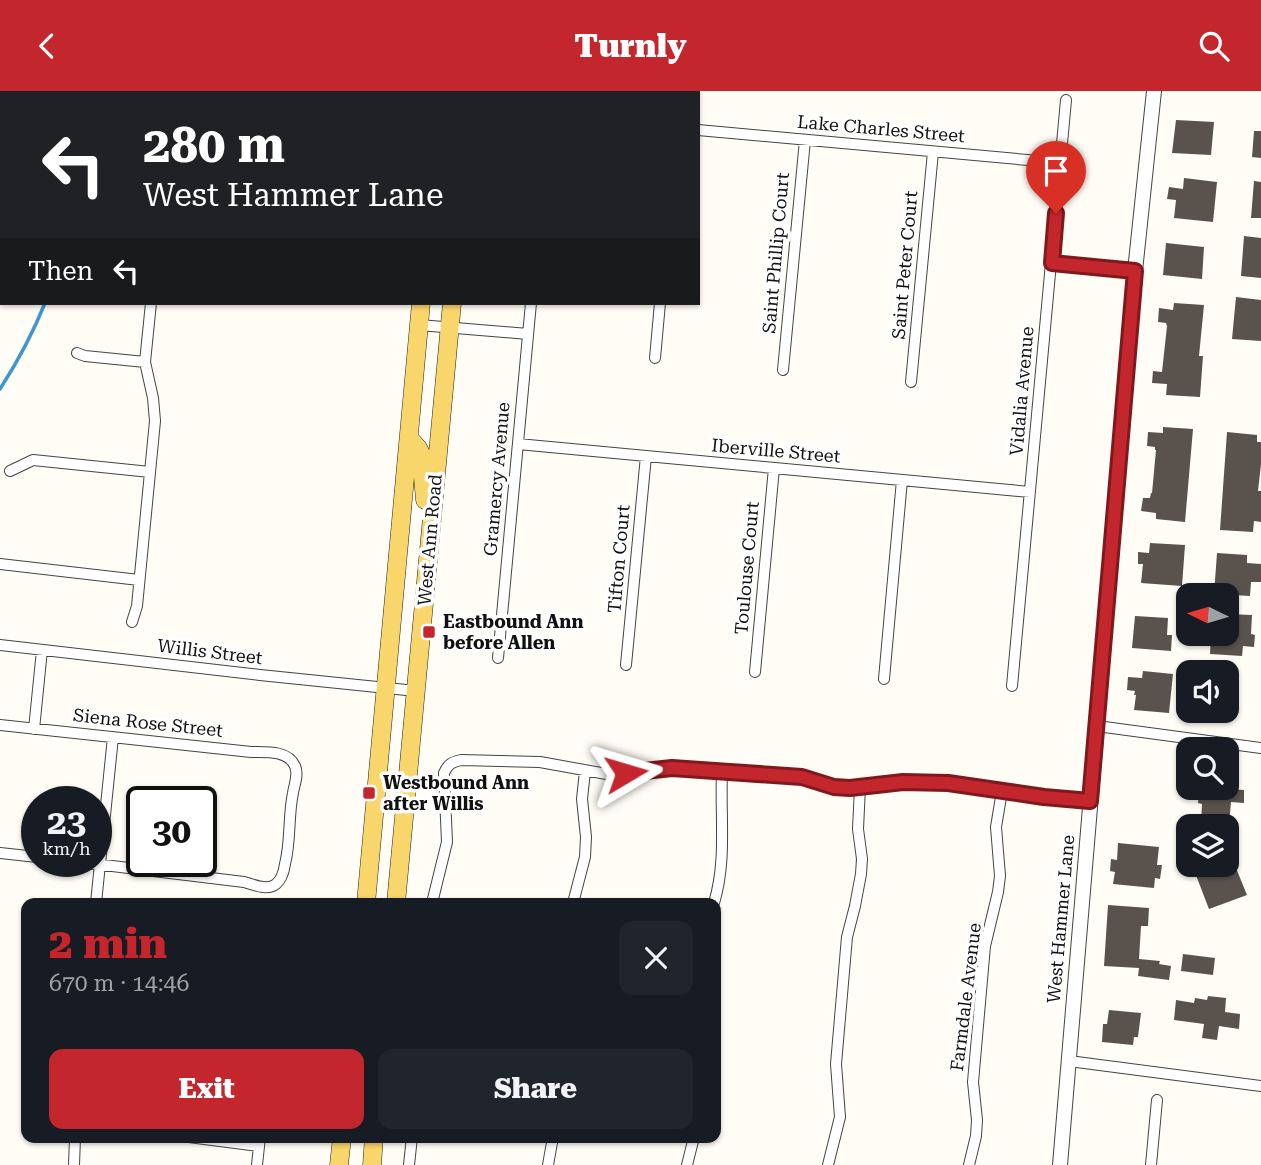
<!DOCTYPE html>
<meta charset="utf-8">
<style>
:root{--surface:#171b24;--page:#20242c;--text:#f1f3f6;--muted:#9ea1a6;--accent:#c4262e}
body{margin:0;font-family:"Roboto Serif",serif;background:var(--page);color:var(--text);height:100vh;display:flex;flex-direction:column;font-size:26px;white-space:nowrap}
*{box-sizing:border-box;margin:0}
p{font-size:23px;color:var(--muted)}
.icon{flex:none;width:38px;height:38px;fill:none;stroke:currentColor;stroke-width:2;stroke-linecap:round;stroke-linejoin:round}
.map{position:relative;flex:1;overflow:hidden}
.panel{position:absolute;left:21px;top:807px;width:700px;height:245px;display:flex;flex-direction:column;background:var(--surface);border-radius:14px;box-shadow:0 2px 5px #0004}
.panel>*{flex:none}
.guide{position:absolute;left:0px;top:0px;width:700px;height:214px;box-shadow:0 2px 5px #0004;background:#202124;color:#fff;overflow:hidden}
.needle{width:46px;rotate:275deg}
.buttons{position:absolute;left:1176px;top:492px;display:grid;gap:14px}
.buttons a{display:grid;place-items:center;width:63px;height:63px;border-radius:14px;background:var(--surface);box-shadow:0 2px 5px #0004;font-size:35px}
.speed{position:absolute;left:21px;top:695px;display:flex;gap:14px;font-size:35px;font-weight:700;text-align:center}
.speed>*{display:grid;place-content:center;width:91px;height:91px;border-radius:50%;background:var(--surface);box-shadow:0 2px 5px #0004;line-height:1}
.speed small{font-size:18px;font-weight:400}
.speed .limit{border:4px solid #111;border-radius:10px;background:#fff;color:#111}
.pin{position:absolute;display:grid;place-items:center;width:60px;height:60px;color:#fff;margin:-72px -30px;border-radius:50% 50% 50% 0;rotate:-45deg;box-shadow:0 0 7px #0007}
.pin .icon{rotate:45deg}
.me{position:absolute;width:77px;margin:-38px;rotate:83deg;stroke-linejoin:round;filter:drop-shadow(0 0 5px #0008)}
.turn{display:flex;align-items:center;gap:24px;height:147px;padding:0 28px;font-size:32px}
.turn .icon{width:91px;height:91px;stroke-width:2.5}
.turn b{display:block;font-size:49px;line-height:60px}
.then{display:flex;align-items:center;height:66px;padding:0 28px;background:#0003;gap:14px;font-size:26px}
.round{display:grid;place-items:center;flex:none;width:74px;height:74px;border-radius:14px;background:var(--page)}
.headline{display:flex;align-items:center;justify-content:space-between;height:119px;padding:0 28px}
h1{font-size:42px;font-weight:800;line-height:52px;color:var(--accent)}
.button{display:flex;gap:14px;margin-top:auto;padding:14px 28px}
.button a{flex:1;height:80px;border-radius:14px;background:var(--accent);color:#fff;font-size:28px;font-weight:800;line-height:80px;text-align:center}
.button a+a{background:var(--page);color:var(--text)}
header{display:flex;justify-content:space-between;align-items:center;height:91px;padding:0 28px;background:var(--accent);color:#fff;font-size:32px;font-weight:800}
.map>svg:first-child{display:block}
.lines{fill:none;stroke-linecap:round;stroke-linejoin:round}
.stream{stroke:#3f96cf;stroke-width:3.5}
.building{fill:#5a524d}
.minor-casing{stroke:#444;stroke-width:12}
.tertiary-casing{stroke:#444;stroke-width:16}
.primary-casing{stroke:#222;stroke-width:19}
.minor{stroke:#fff;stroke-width:10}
.tertiary{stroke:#fff;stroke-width:14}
.primary{stroke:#f9d66b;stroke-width:18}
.route-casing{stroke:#7f191e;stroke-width:18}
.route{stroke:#c4262e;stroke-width:12}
.poi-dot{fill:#c4262e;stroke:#fff;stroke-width:2.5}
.labels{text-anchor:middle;stroke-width:7;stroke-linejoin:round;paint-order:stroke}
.street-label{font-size:18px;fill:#111;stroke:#fff}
.poi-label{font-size:18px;font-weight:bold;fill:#111;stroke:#fff;text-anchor:start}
</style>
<header><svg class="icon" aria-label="back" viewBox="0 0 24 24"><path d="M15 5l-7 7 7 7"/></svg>Turnly<svg class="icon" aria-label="search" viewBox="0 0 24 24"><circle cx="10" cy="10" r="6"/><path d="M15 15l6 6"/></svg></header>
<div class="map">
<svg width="1261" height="1074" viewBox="0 0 1261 1074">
<rect width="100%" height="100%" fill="#fffdf5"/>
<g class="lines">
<path class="stream" d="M88 2V0
M0 298C18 270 33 242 45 212"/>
</g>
<path class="building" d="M1176 29 1214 31 1211 64 1172 62Z
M1254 40H1261V67L1252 66Z
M1184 87 1217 91 1213 131 1174 127 1176 109 1167 108 1169 96 1183 98Z
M1254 90 1261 91V127H1251Z
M1244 145 1261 147V187L1241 185Z
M1166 152 1204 156 1202 188 1163 184Z
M1236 206 1261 209V250L1232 248Z
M1174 212 1204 214 1199 265H1203L1200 306 1166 304 1167 293 1152 292 1153 280 1162 281 1167 235 1166 232 1158 231 1159 217 1173 219Z
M1163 336 1193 338 1185 431 1156 428V422L1141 420 1143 407H1150L1151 402H1152L1156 359H1155V356L1147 355 1148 341 1163 342Z
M1227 341 1257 344V351H1261V373L1258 400H1261V431L1254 430 1253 441 1220 439Z
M1150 452 1185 454 1182 495 1141 492 1143 473H1138V461L1149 462Z
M1217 462 1247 464V472L1261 473V491H1251L1250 505 1214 503Z
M1227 523 1252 524 1251 543 1255 544 1254 556 1243 555 1242 565 1210 563 1211 542H1227Z
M1135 525 1168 527 1167 544H1172L1171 560 1132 557Z
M1143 580 1173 583 1169 622 1134 619 1136 604H1134L1135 600 1127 599 1128 586 1142 587Z
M1199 696 1244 699V712L1231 711 1229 733 1201 731 1202 713 1198 712Z
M1118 752 1159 756 1157 774H1162L1160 788 1155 787 1154 797 1113 793 1115 781 1110 780 1111 768 1117 769Z
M1227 755 1247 804 1209 818 1192 774H1227Z
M1108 814 1149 817 1148 835H1141L1139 868 1160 870 1159 873 1171 875 1169 889 1138 885 1139 877 1104 875Z
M1183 863 1215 867 1213 884 1181 880Z
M1208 905 1226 907 1225 921 1240 923 1239 938 1219 935 1217 949 1202 947 1204 933 1174 929 1176 909 1194 912 1195 907 1207 909Z
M1109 919 1141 922 1138 946H1134L1133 954 1102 951 1103 933H1107Z"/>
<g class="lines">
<defs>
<path id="minor" d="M550 2 551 0
M698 39 1061 72
M0 100H2
M1052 172 1135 180
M419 234 528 243
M77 262 85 265 145 271
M655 267 660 212
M783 279 805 49
M911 291 933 61
M518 353 1030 401
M10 380 33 369 150 381
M0 473 139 489
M132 531 137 515 155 330 153 307 145 271 151 212
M0 554 260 584 416 600
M498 567 531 212
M626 574 646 365
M755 581 774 377
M884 588 902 389
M1012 595 1066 9
M0 634 251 661C265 661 288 659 295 675 299 684 294 694 293 702 288 725 291 750 285 773 284 780 281 789 276 793 268 800 254 794 244 791L71 770
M1097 635 1261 657
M34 638 42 559
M0 762 37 766
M96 812 113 646
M432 812 447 751 444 682C448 673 452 671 461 669L540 671 612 684 672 677 802 686 834 696 851 697 903 691 948 692 1044 706 1090 710
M573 812 585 766 586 746 582 708 585 680
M714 812C727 769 720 725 722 681
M1069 970 1261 995
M189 1046 259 1055
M74 1074 75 1046
M257 1074 260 1046
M409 1074 412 1046
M548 1074 553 1046
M687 1074 694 1046
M828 1074 840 1026 836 973 847 846 855 815 861 783 862 768 858 738 860 696
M969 1074 976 1045 977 1029 973 991 985 855 998 801 1000 785 996 736 1002 700
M1151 1074 1157 1009"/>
<path id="tertiary" d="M1060 1074 1135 180 1154 0"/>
<path id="primary" d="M439 2V0
M472 2V0
M409 347 418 357 421 363 425 409
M366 812 421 212
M396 812 452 212
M339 1074 342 1046
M372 1074 374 1046"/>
</defs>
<use href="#minor" class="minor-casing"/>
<use href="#tertiary" class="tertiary-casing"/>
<use href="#primary" class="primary-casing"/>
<use href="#minor" class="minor"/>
<use href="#tertiary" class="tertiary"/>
<use href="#primary" class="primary"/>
</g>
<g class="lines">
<defs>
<path id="route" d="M626 682 672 677 802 686 834 696 850 697 903 691 948 692 1044 706 1090 710 1135 180 1052 172 1056 122"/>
</defs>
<use href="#route" class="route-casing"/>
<use href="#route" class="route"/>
</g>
<g class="poi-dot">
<rect x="422" y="534" width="14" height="14" rx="3.5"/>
<rect x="362" y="695" width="14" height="14" rx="3.5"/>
</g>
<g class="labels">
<g class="street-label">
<text transform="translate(881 38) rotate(5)" y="6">Lake Charles Street</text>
<text transform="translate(776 162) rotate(-85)" y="6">Saint Phillip Court</text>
<text transform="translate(905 174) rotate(-85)" y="6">Saint Peter Court</text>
<text transform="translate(1022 300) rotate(-85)" y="6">Vidalia Avenue</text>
<text transform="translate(776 360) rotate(5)" y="6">Iberville Street</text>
<text transform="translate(497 388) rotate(-85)" y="6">Gramercy Avenue</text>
<text transform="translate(430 449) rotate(-85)" y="6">West Ann Road</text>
<text transform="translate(619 468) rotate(-85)" y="6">Tifton Court</text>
<text transform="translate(747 477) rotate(-85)" y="6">Toulouse Court</text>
<text transform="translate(210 561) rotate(7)" y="6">Willis Street</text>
<text transform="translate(148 632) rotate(6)" y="6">Siena Rose Street</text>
<text transform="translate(1061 828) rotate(-85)" y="6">West Hammer Lane</text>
<text transform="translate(966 906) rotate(-83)" y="6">Farmdale Avenue</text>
</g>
<g class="poi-label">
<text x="443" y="537">Eastbound Ann<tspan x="443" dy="21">before Allen</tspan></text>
<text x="383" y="698">Westbound Ann<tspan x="383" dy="21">after Willis</tspan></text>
</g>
</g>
</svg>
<div class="buttons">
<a><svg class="needle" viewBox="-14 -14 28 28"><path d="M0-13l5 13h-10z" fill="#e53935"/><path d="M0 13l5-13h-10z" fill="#9ea1a6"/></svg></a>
<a><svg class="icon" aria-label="sound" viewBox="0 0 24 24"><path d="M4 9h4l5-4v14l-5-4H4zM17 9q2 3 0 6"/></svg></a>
<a><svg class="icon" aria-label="search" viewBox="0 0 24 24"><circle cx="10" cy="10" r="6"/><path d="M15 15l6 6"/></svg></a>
<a><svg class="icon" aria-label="layers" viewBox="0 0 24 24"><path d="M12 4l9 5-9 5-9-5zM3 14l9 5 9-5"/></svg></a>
</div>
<div class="speed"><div>23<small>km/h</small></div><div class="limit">30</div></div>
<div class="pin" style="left:1056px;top:122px;background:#d93025"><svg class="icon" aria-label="arrive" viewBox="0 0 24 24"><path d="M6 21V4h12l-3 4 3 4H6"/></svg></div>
<svg class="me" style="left:626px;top:682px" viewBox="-20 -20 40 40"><path d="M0-17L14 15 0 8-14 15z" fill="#c4262e" stroke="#fff" stroke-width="4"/></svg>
<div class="guide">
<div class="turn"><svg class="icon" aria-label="left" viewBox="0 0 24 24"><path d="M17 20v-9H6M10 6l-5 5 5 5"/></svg><div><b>280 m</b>West Hammer Lane</div></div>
<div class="then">Then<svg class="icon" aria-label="left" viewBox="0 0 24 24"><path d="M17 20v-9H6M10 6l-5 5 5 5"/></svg></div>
</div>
<section class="panel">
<div class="headline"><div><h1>2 min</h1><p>670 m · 14:46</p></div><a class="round"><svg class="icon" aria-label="close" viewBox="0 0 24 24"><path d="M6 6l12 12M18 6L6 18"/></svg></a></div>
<div class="button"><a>Exit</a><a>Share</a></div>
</section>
</div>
